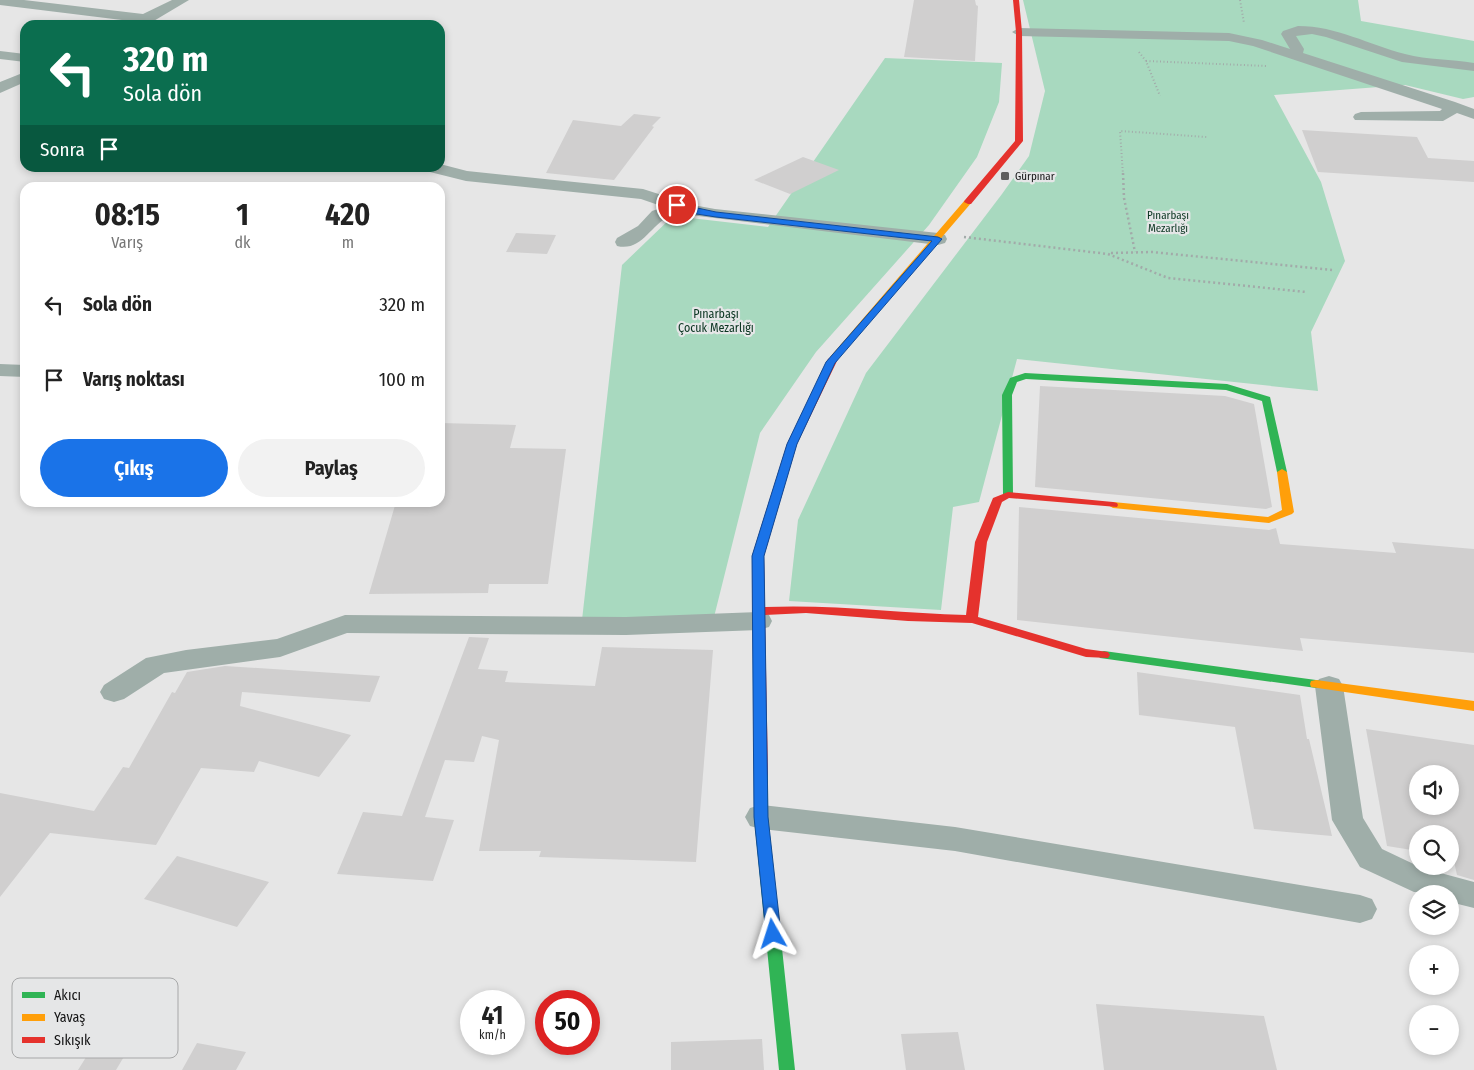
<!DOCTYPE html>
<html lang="tr">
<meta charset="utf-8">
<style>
:root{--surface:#fff;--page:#f2f2f2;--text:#222;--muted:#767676;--accent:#1a73e8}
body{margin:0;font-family:"Fira Sans Condensed",sans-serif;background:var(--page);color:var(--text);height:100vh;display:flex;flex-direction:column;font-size:19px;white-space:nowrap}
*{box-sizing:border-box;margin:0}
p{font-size:16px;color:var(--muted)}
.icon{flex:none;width:28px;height:28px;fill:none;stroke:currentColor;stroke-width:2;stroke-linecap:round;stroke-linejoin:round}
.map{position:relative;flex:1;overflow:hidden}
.details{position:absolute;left:20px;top:182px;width:425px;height:325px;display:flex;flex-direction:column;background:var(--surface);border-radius:15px;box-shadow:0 2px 8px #0003}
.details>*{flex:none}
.banner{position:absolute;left:20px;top:20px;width:425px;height:152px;border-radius:15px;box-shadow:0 2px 8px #0003;background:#0b6e4f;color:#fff;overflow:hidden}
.buttons{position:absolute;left:1409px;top:765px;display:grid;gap:10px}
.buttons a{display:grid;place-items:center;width:50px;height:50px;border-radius:50%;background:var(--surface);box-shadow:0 2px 8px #0003;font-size:25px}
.speed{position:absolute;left:460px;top:990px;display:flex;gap:10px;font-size:25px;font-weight:700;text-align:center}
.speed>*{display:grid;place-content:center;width:65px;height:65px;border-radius:50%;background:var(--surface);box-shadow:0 2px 8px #0003;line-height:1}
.speed small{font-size:12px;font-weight:400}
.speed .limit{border:8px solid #d22;background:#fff;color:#111}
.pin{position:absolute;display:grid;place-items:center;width:42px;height:42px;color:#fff;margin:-21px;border:2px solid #fff;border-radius:50%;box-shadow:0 1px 5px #0007}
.me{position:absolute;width:55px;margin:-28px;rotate:354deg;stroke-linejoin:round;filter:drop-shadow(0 0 4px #0008)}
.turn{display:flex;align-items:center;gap:18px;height:105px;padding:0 20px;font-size:22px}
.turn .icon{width:65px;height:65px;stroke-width:2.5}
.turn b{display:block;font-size:35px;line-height:42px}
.then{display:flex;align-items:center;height:48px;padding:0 20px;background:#0003;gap:10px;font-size:19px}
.eta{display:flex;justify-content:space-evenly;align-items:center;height:85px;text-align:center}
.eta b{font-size:30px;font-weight:700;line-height:35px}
.action{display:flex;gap:10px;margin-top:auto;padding:10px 20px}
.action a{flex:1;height:58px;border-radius:30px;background:var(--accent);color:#fff;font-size:20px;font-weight:700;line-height:58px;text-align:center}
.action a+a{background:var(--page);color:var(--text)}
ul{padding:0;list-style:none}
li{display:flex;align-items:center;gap:15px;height:75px;padding:0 20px}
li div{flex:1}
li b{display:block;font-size:19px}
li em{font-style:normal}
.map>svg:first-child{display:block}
.green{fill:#a8d9bf}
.building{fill:#d0cfcf;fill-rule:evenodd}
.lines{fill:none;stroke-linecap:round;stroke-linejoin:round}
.path-far1{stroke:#a2aaa9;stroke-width:2;stroke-dasharray:1 2.5;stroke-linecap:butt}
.path{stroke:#a2aaa9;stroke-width:2.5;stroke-dasharray:2 3;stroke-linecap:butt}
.street{fill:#9faea9;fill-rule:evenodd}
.fast{fill:#30b455;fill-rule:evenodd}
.slow{fill:#ff9f0a;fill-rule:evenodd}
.jam{fill:#e5322d;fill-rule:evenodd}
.route{fill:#1a73e8;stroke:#114b97}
.poi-dot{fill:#5e5e5e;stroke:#e5e6e7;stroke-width:2}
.labels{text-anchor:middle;stroke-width:4.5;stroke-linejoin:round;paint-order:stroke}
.far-poi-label{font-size:11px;fill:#141415;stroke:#e5e6e7;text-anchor:start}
.far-park-label{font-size:11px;fill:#093420;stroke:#e5e6e7}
.park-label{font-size:12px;fill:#093420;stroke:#e5e6e7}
.key{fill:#e5e6e7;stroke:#a6a7a8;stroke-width:1}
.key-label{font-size:14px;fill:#141415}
</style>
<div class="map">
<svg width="1474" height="1070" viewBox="0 0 1474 1070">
<rect width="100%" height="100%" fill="#e6e6e6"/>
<path class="green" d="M1023 0H1358L1361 21 1474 41V97L1463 99 1405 85 1274 95 1321 182 1345 261 1311 332 1318 391 1017 359 979 502 953 507 941 610 789 601 798 520 866 373 1002 194 1029 156 1045 91Z
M885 58 1002 63 999 102 977 157 929 225 816 352 760 433 713 621 582 620 622 265 673 216 768 227Z"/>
<path class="building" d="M914 0H975L976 5 978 6 975 61 904 57Z
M634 114 661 117 652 126 654 127 614 180 546 173 573 120 621 126Z
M1302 130 1417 137 1428 158 1474 161V182L1318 172Z
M803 157 839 170 790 194 754 180Z
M516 233 556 235 547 254 506 252Z
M1040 386 1225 396 1254 404 1272 507 1266 509 1035 487Z
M440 423 516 425 510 448 566 449 548 584H489L488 593 369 594 396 502H440Z
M1019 507 1269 530 1276 528 1280 544 1396 553 1392 542 1474 549V653L1300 638 1303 651 1017 620Z
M469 637 489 638 478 669 508 671 505 682 595 686 602 647 713 650 696 862 539 857 541 851H479L499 740 482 736 474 762 445 760 425 817 454 820 433 881 337 874 363 812 402 816Z
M225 666 380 676 370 702 242 692 240 706 351 735 319 777 259 761 254 772 201 768 156 845 50 833 0 897V793L94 811 123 767 129 768 172 692 175 693 187 672Z
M1137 672 1300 695 1307 739H1309L1332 836 1254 829 1235 727 1139 715Z
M1366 729 1474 745V880L1457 875 1453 857 1450 856V834H1418V851L1387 846ZM1418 774H1450V806H1418Z
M177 856 269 882 237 927 144 899Z
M130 987 162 993 116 1070H78Z
M1096 1004 1264 1016 1277 1070H1104Z
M958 1032 965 1070H906L901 1034Z
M762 1039 764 1070H671V1042Z
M197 1043 246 1052 236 1070H182Z"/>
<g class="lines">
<path class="path-far1" d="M1240 0 1244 23
M1139 52 1146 61 1160 96
M1146 61 1267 66
M1123 175 1120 131 1207 137"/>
<path class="path" d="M1123 173 1124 198 1135 252
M964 237 1108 254 1168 278 1306 292
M1111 253 1152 252 1332 270"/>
<path class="street" d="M0 0H24L143 14 172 0H189L152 22 143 25H126L130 21 0 5Z
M1298 26C1337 26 1369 45 1405 54 1428 60 1451 59 1474 63V71L1402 62 1326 37 1312 34 1296 36 1304 49 1303 53 1455 102 1474 109V119L1457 113 1443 121 1355 120 1353 117 1355 114 1361 112 1440 111 1442 109 1253 46 1229 41 1019 36 1012 32 1019 28 1229 33 1262 40 1290 49 1281 34 1283 31Z
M0 51 25 54V62L0 59Z
M25 72V82L0 93V82Z
M440 164 467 171 643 189 693 205 715 209 938 233 945 235 947 239 945 243 938 245 690 215C683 216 673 215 667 218 651 225 641 252 617 246L615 242 617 238 638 226 652 211 664 207 641 199 466 181 430 172 428 168H440Z
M0 364 25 365V377L0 376Z
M759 612 769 615 772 621 769 627 759 630 626 635 347 633 280 657 164 673 124 699 114 702 104 699 100 692 104 685 146 658 186 650 277 639 345 615 626 617Z
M1329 676 1339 679 1343 686 1363 818 1382 849 1422 868 1474 882V908L1450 902V894L1414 892 1360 867 1332 820 1315 686 1319 679Z
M761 805 955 827 1360 895 1372 899 1377 909 1372 919 1360 923 955 851 761 829 750 826 745 817 750 808Z"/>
<path class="fast" d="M1025 373 1227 384 1270 397 1287 472 1282 475 1277 472 1262 401 1226 390 1026 379 1017 382 1012 395 1013 495 1008 498 1004 497 1003 495 1002 395 1010 378Z
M1104 651 1316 680 1321 681 1322 684 1321 687 1316 688 1100 658 1098 655 1100 652Z
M761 769 766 770 768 774V817L795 1070H779L754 817V774L756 770Z"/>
<path class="slow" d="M965 200 972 202 836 361H830V357Z
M1282 469 1287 472 1294 512 1292 514 1269 523 1113 508 1108 505 1113 502 1268 517 1282 510 1277 472Z
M1316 680 1474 701V711L1311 687 1310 684 1311 681Z"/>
<path class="jam" d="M1013 0H1019L1022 32 1023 141 971 204H968L964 202 965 200 1015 141 1016 32Z
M833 356 838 359 797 444 764 556 765 607C832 604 899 613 966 615L975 542 993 498 1008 492 1113 502 1117 503 1118 505 1117 507 1009 498 1002 502 987 542 978 617 1086 649 1108 652 1110 655 1108 658 1086 657 972 623 908 621 806 613 765 615 768 774 766 778 761 779 756 778 754 774 752 556 787 444 828 359Z"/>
</g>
<path class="route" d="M674 203 716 212 938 237 942 239 835 363 797 444 764 556 768 817 781 934 779 938 773 940 768 938 766 934 754 817 752 556 787 444 826 362 932 241 716 217 690 213 674 207Z"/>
<rect class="poi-dot" x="1000" y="171" width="10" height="10" rx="2.5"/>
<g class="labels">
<g class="far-poi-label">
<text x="1015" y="180">Gürpınar</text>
</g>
<g class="far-park-label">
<text x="1168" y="219">Pınarbaşı<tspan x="1168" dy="13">Mezarlığı</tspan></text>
</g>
<g class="park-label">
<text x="716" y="318">Pınarbaşı<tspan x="716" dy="14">Çocuk Mezarlığı</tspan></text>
</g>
</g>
<rect x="12" y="978" width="166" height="80" rx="8" class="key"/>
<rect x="22" y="992" width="23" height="6" fill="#30b455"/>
<rect x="22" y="1014" width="23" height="7" fill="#ff9f0a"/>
<rect x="22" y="1037" width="23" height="6" fill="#e5322d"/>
<g class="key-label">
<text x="54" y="1000">Akıcı</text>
<text x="54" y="1022">Yavaş</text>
<text x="54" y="1045">Sıkışık</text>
</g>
</svg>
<div class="buttons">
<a><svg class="icon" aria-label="sound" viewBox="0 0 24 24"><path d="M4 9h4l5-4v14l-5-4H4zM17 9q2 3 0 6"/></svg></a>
<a><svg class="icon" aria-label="search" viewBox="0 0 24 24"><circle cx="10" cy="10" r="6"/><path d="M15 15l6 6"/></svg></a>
<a><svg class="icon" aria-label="layers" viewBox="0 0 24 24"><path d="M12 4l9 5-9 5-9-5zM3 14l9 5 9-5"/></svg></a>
<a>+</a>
<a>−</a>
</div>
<div class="speed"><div>41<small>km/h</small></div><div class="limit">50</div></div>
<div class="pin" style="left:677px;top:205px;background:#d93025"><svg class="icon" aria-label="arrive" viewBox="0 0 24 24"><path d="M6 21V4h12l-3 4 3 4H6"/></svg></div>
<svg class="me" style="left:773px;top:934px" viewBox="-20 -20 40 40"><path d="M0-17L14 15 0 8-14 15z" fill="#1a73e8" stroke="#fff" stroke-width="4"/></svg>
<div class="banner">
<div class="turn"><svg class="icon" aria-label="left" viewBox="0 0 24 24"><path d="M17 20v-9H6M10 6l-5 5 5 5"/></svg><div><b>320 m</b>Sola dön</div></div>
<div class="then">Sonra<svg class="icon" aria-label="arrive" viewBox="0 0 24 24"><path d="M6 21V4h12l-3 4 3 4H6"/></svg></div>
</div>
<section class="details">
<div class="eta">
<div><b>08:15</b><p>Varış</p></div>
<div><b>1</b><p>dk</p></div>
<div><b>420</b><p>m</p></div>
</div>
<ul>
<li><svg class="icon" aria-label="left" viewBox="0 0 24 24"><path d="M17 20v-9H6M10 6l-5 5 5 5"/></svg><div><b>Sola dön</b></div><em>320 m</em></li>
<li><svg class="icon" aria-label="arrive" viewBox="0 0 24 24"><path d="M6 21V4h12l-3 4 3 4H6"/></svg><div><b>Varış noktası</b></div><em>100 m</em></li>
</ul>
<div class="action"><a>Çıkış</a><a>Paylaş</a></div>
</section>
</div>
